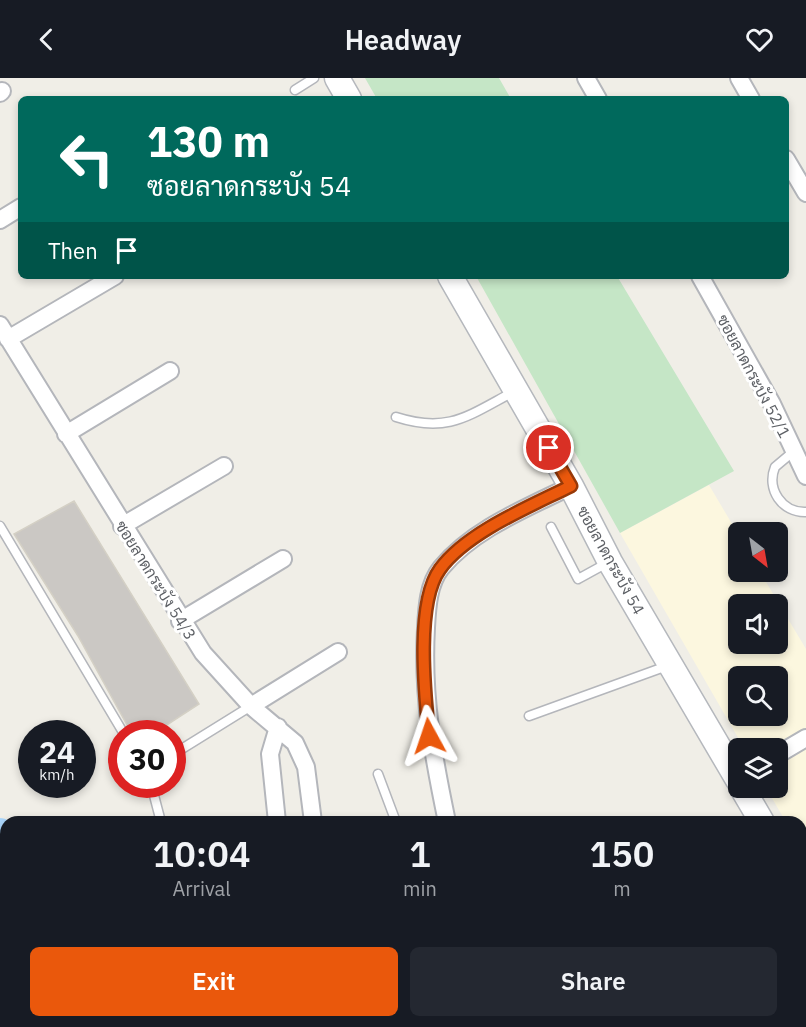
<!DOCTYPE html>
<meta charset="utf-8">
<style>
:root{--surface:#171b24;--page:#242831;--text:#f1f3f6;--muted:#9ea1a6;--accent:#ea580c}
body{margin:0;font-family:"IBM Plex Sans",Sarabun,sans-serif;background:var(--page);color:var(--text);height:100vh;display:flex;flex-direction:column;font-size:22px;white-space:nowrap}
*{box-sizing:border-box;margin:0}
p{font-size:20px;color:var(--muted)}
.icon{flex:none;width:33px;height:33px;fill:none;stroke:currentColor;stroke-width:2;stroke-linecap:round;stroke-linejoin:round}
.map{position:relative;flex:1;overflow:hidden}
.panel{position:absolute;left:0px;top:738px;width:807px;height:212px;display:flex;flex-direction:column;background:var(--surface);border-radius:18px 18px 0 0;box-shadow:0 3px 9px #0003}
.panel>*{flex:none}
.top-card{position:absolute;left:18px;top:18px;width:771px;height:183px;border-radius:9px;box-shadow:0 3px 9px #0003;background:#00695c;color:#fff;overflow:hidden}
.needle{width:39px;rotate:149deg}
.controls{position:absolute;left:728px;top:444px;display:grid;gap:12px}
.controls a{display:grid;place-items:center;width:60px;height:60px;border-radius:9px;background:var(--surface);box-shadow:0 3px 9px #0003;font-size:30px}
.speed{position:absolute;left:18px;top:642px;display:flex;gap:12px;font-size:30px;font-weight:700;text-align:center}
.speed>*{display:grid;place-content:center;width:78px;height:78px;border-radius:50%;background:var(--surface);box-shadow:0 3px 9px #0003;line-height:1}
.speed small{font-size:15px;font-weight:400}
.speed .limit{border:9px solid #d22;background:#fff;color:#111}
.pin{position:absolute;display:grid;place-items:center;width:51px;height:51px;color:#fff;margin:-26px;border:3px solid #fff;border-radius:50%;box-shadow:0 2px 6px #0007}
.me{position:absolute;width:66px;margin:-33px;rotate:355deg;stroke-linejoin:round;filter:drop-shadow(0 0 4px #0008)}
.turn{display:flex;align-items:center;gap:21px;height:126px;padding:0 30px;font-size:27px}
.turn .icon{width:78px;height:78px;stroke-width:2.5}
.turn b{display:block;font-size:42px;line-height:51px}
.then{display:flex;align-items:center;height:57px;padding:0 30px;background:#0003;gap:12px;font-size:22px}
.eta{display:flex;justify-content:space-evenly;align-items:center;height:102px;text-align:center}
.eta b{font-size:36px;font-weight:600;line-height:42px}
.button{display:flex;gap:12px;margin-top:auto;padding:12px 30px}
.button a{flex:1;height:69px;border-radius:9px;background:var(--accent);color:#fff;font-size:24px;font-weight:600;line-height:69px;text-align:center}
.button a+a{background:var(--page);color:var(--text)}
header{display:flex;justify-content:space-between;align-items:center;height:78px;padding:0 30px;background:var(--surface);font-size:27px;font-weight:600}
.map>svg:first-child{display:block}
.commercial{fill:#fcf7df;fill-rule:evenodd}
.green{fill:#c5e6c6}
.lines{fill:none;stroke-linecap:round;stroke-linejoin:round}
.river{stroke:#abd6fb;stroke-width:32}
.building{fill:#cbc8c4;stroke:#d4d0c5;stroke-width:1.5}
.service-casing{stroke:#b4b6bb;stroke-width:11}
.minor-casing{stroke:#b4b6bb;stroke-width:20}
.secondary-casing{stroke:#b5b8bd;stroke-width:27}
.service{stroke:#fff;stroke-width:8}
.minor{stroke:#fff;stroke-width:16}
.secondary{stroke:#fff;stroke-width:24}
.route-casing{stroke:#983908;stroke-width:15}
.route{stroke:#ea580c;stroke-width:10}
.labels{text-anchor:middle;stroke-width:6;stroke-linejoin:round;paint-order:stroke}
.street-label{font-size:16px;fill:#5e6166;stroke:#fff}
</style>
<header><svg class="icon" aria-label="back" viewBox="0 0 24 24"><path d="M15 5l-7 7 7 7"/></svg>Headway<svg class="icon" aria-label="heart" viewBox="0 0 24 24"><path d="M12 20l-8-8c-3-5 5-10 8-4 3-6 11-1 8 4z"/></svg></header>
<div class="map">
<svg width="806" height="949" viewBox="0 0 806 949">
<rect width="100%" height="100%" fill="#f0eee7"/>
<path class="commercial" d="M709 407 738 456V494H760L806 571V778L801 770V744H786L766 710H777V670H744L620 455ZM738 526H777V566H738ZM738 598H777V638H738Z"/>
<path class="green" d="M365 0H499L511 21H377Z
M476 198H617L734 393 620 455Z"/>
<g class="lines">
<path class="river" d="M0 756 6 767
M34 944V949"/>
</g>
<path class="building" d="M74 423 199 626 153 656H132L78 558 14 456Z"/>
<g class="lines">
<defs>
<path id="service" d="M295 12 314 0
M396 339C449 356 469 337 515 313
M794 373 775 389C766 411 782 435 806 434
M0 448 124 656
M551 449 578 501 609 484
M529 638 667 588
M172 677 251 628
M378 696 396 744
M151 706 161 744
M182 944V949
M442 944V949"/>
<path id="minor" d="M586 0 598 21
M739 0 751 21
M0 15 2 13
M786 81 806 115
M0 142 21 129
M700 198 772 326 806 398
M0 247 203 575 251 628 295 665 306 689 313 744
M8 261 115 198
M66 356 170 293
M122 448 224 388
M180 543 283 481
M251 628 338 574
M777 677 806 660
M277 744 270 676 278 649
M447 744C433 677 422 619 426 550 427 531 428 506 441 490 473 451 527 430 571 408
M302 944 303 949
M339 944V949
M487 944 488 949
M640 944 641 949
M672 944 673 949"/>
<path id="secondary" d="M337 0 349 21
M450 198 571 408 610 484 738 702
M742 710 762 744
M801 811 806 820"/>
</defs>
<use href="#service" class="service-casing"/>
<use href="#minor" class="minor-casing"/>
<use href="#secondary" class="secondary-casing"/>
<use href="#service" class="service"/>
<use href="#minor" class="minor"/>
<use href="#secondary" class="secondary"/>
</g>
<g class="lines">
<defs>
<path id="route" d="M429 658C425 617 415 525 440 491 467 454 531 428 571 408L549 370"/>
</defs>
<use href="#route" class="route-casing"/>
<use href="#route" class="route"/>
</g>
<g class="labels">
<g class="street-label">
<text transform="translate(754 298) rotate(62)" y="6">ซอยลาดกระบัง 52/1</text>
<text transform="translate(611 482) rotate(61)" y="6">ซอยลาดกระบัง 54</text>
<text transform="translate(156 502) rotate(58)" y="6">ซอยลาดกระบัง 54/3</text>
</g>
</g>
</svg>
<div class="controls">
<a><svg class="needle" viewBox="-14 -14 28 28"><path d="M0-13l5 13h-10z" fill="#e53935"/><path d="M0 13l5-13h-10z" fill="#9ea1a6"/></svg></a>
<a><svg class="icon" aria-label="sound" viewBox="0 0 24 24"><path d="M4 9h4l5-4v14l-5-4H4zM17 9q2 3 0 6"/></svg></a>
<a><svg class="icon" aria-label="search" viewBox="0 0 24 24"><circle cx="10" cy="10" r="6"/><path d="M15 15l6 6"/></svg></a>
<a><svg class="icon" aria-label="layers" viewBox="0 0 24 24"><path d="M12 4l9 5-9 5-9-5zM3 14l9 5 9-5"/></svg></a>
</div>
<div class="speed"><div>24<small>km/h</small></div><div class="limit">30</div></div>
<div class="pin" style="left:549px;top:370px;background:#d93025"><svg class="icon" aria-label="arrive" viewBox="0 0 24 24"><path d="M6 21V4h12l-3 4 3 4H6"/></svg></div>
<svg class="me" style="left:429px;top:658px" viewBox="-20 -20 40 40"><path d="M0-17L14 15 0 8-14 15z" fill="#ea580c" stroke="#fff" stroke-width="4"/></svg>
<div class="top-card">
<div class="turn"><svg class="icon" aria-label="left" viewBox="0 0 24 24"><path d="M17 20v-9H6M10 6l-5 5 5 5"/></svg><div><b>130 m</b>ซอยลาดกระบัง 54</div></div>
<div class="then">Then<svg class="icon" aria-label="arrive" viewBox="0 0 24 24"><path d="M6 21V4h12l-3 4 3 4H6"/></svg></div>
</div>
<section class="panel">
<div class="eta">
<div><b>10:04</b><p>Arrival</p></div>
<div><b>1</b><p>min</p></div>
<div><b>150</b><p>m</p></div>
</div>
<div class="button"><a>Exit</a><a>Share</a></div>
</section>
</div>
